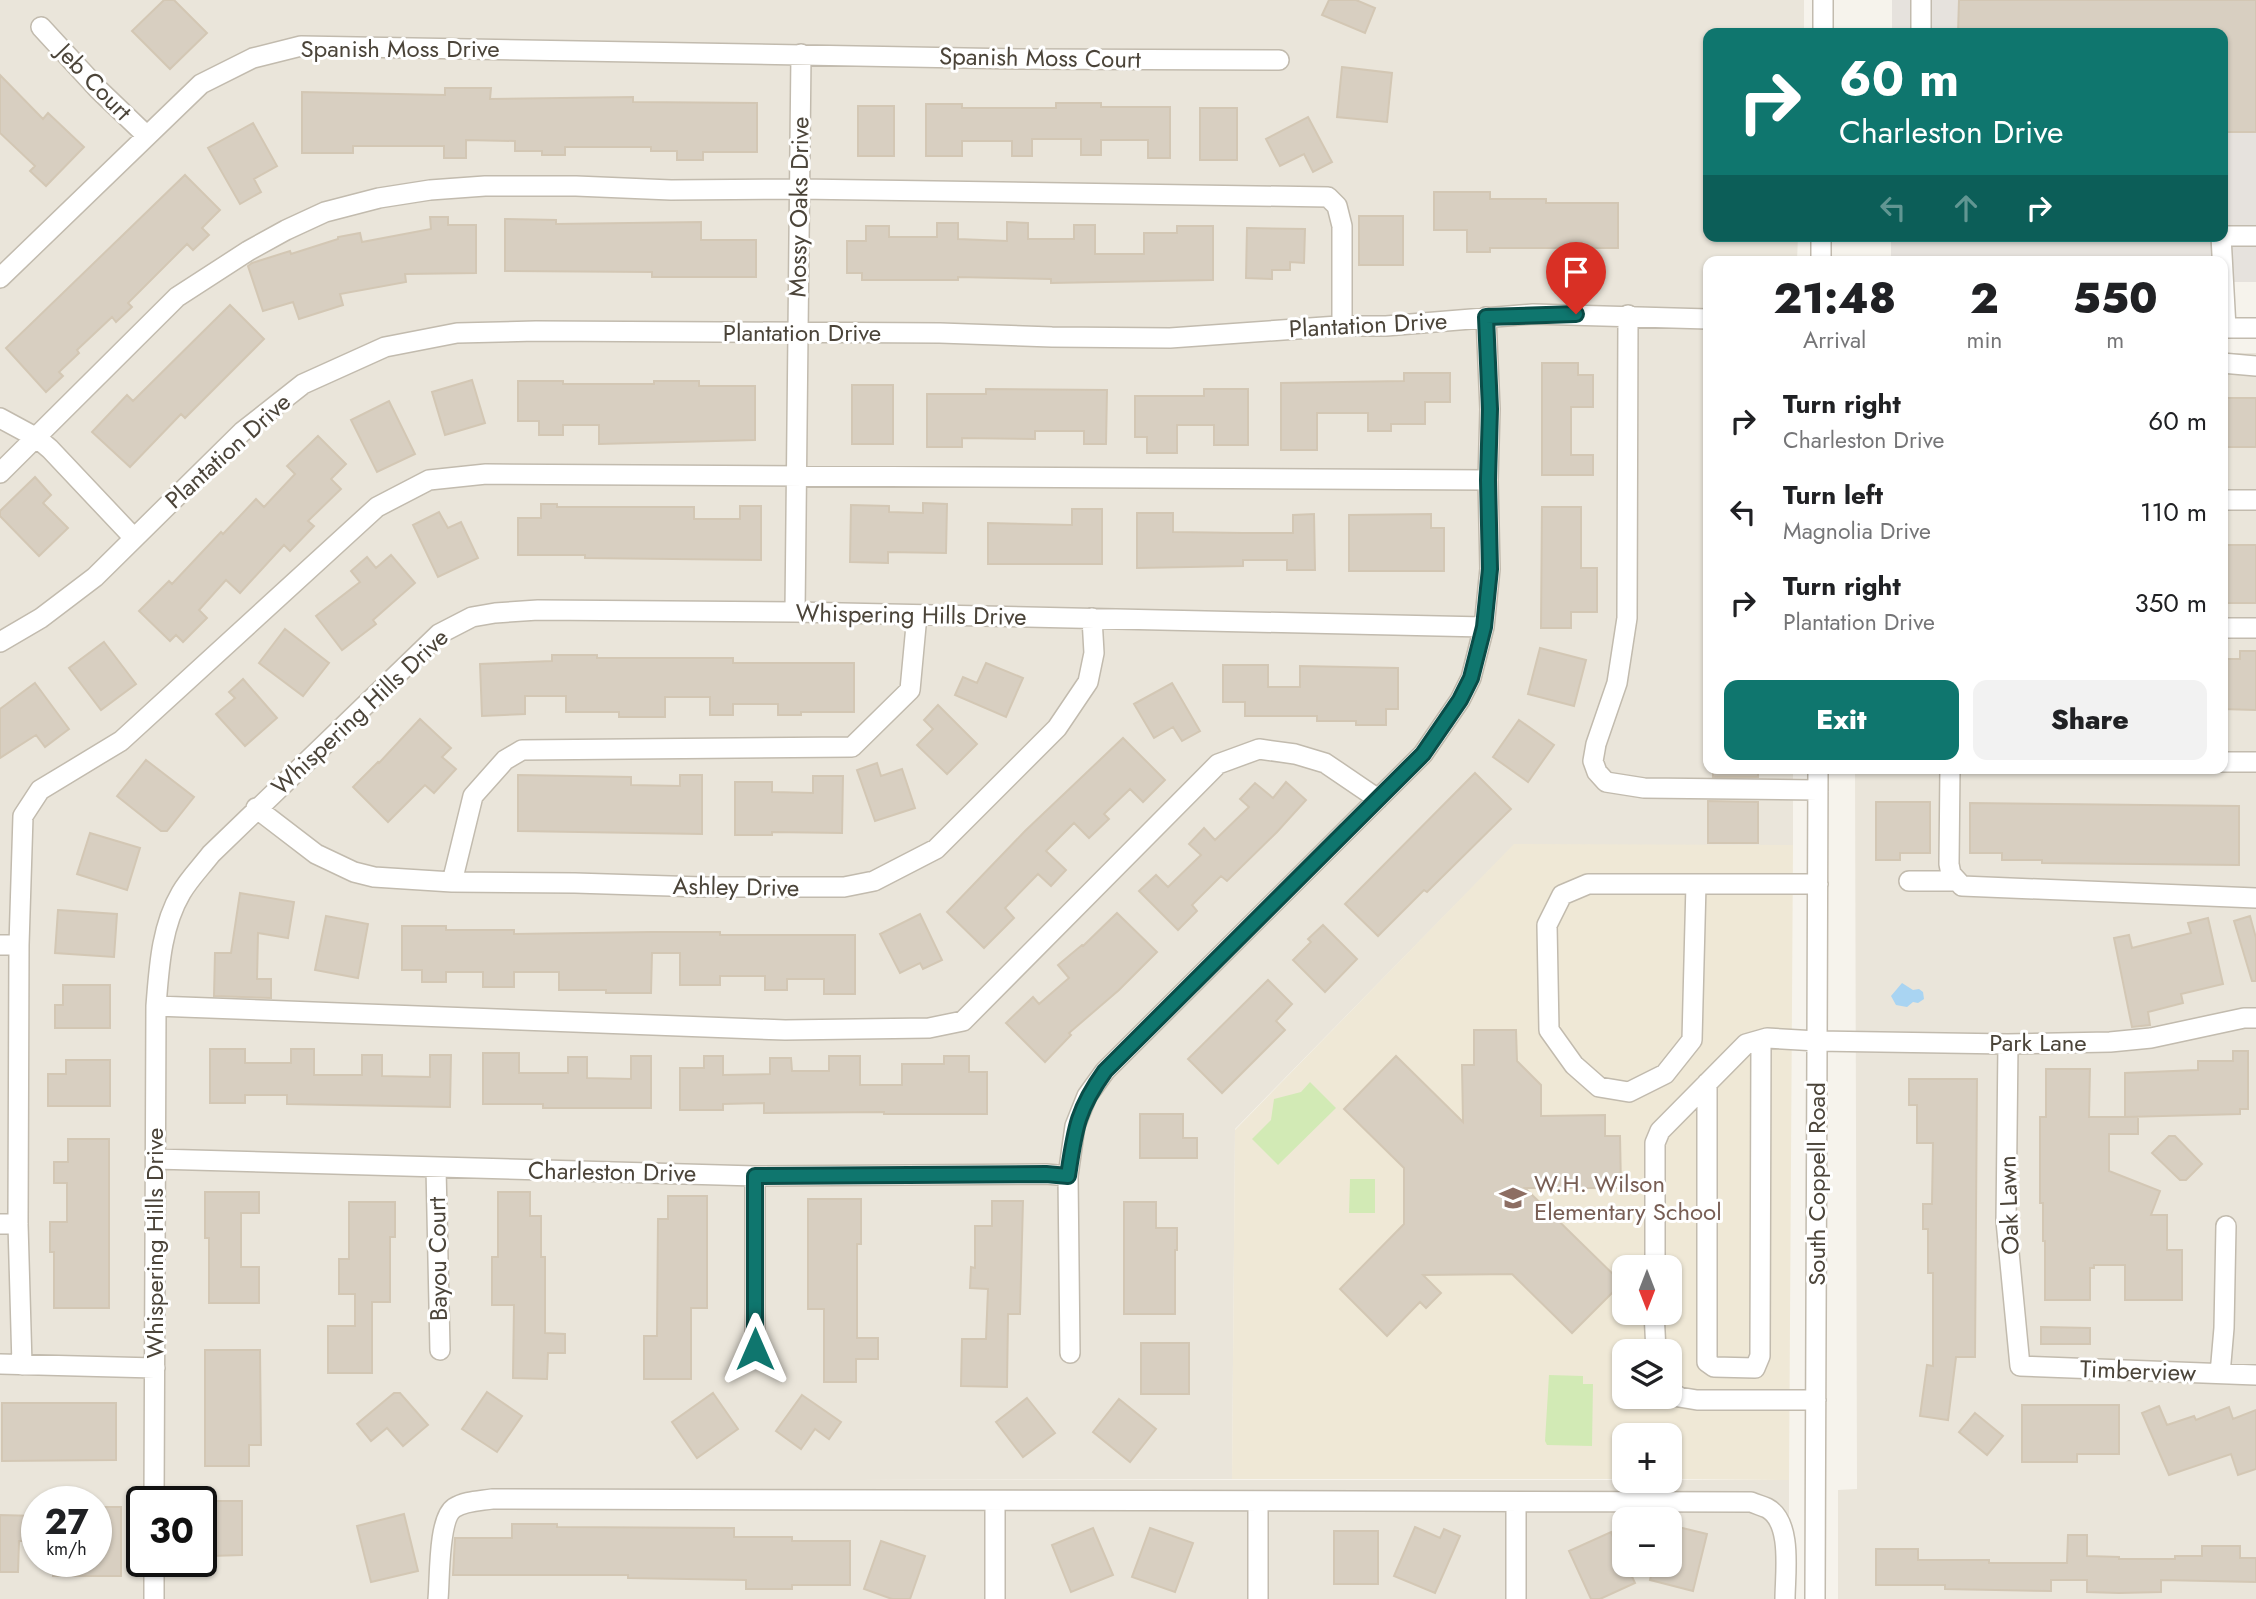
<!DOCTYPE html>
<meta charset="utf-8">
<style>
:root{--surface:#fff;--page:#f2f2f2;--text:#202124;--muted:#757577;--accent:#0f766e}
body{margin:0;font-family:Jost,sans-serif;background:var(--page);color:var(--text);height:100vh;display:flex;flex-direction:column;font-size:26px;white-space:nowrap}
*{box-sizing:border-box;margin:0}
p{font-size:23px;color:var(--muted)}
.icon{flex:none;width:38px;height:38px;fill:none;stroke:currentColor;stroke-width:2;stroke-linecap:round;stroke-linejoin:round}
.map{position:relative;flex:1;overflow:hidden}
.details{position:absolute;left:1703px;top:256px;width:525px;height:518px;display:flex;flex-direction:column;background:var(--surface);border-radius:14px;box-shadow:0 2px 5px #0004}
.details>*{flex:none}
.hud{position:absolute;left:1703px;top:28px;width:525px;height:214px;border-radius:14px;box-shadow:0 2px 5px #0004;background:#0f766e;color:#fff;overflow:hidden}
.needle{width:46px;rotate:180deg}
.fabs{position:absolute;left:1612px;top:1255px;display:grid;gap:14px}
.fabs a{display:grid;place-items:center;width:70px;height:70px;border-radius:14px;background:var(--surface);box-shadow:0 2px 5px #0004;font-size:35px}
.speed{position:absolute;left:21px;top:1486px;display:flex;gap:14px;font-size:35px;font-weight:700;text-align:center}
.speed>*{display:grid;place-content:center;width:91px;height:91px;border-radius:50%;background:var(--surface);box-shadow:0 2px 5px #0004;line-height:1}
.speed small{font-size:18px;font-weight:400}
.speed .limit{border:4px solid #111;border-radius:10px;background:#fff;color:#111}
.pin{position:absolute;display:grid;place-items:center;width:60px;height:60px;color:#fff;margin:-72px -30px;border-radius:50% 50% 50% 0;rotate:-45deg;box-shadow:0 0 7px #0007}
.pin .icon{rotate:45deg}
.me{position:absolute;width:77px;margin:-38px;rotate:0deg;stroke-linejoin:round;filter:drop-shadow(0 0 5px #0008)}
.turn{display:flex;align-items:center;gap:24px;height:147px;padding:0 21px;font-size:32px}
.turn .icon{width:91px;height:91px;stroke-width:2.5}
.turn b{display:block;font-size:49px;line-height:60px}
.lanes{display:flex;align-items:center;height:66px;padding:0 21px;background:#0003;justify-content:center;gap:35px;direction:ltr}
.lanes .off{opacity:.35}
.eta{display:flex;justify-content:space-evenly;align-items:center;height:119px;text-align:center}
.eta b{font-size:42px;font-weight:800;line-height:49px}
.cta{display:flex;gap:14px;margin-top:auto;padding:14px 21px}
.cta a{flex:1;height:80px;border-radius:14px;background:var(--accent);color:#fff;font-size:28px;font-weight:800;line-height:80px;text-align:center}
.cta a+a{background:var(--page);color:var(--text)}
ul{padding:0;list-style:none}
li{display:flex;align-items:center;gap:21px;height:91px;padding:0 21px}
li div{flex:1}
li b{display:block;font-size:26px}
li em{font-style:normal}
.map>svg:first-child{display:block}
.residential{fill:#eae5da;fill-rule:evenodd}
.industrial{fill:#e6e2dd}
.education{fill:#efe8d6;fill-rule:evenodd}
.green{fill:#d2eab5}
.water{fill:#a9d4f2}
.building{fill:#d8cfc1;stroke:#d3c7b4;stroke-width:2}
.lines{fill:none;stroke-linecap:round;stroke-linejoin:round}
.minor-casing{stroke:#c2bbae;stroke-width:22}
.minor{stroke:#fff;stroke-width:19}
.route-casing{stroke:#0a4d48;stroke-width:18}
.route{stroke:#0f766e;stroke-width:12}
.labels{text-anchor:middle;stroke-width:6;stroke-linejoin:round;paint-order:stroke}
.street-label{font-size:24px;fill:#4b4439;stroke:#fff}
.education-label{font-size:24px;fill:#785e54;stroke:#fff;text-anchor:start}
</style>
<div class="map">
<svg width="2256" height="1599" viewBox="0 0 2256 1599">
<rect width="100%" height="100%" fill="#f6f3ec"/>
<path class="residential" d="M0 0H1804V33H1708V236H1798L1797 261H1708V768H1793V845H1514L1235 1129 1232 1479 853 1480H1789V1599H0ZM37 1502H96V1561H37ZM142 1502H201V1561H142ZM1624 1519H1670V1564H1624Z
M2223 353H2256V1599H1838V1490L1857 1489 1855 768H2222Z"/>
<path class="industrial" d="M1892 0H2256V282H2223L2222 261H1903L1891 257V236H2222V33H1892Z"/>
<path class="education" d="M1514 844 1793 845 1789 1480 1670 1479V1435H1624V1479H1232L1235 1130ZM1624 1267H1670V1312H1624ZM1624 1351H1670V1396H1624Z"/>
<path class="green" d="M1310 1082 1336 1108 1278 1165 1252 1139 1271 1120 1274 1099 1301 1092Z
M1350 1179H1375V1213H1349Z
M1549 1375 1583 1376V1384H1593L1592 1446 1547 1445 1545 1441Z"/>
<path class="water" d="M1902 983 1913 990 1919 989 1923 992 1924 999 1918 1003 1913 1002 1907 1007 1896 1005 1891 996Z"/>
<path class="building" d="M164 0H174L207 33 170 69 132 31Z
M1329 0H1356L1375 8 1365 33 1322 15Z
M1959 0H2256V132H2222V33H1958Z
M1342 67 1392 73 1387 122 1337 117Z
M0 75 43 119 48 113 84 147 46 186 30 171 35 166 0 133Z
M445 88H491L490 99 633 97V102L757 103V152H703V160H677V151H651V147H565V155H542V151H515V141L466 140V158H444V146H353V153H302V92L445 95Z
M1056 103H1101V107H1170V158H1148V140H1101V155H1081V139H1032V156H1012V141H962V156H926V104H962V108H1056Z
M858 106H894V156H858Z
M1200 108H1237V160H1200Z
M1308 117 1332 162 1313 172 1304 154 1280 166 1266 139Z
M253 123 277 166 254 179 261 192 240 204 208 148Z
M185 175 220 210 202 228 209 235 193 250 187 244 128 303 132 307 116 322 112 317 77 350 79 353 59 372 63 376 46 392 6 348Z
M1434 192H1490V199H1546V203H1618V248H1490V252H1467V230H1434Z
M1359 216H1403V265H1359Z
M430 217H448V225H476V273L405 274 406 282 340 294 343 305 299 319 293 302 263 311 248 266 252 263 290 251 291 254 338 239V237L360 233 362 242 431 229Z
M505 219 556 220V224L701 222V240H756V277H652V272L505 271Z
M1007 222 1028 223V239H1074V225H1095V254H1144V233H1177V226H1213V280L1051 283V279L958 277V280H862V273H847V241H866V226H889V237H937V223H958V239L1007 241Z
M1247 228 1305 229 1304 263 1290 262V270H1272V279L1246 278Z
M230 305 264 339 185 418 181 414 130 467 92 432 127 395 133 401Z
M1542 363H1578V375H1593V407H1571V455H1593V475H1542Z
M1404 373H1450V402H1425V424H1391V431H1368V413H1317V450H1281V383L1404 381Z
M472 380 485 423 445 435 432 392Z
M518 381H563V384H654V381H699V386H755V440L599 444V425H563V435H539V421H518Z
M852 385H893V444H852Z
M986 389 1107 390 1106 444H1084V431H1035V439L962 438V447H927V394H986Z
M1204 389H1248V445H1214V425H1177V453H1147V437H1135V396H1204Z
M2222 398H2256V447H2222Z
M389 401 415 454 377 472 351 420Z
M318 436 346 464 331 479 341 489 308 521 314 526 290 551 284 545 240 593 226 580 199 610 207 618 183 642 176 635 170 641 139 611 169 581 172 584 221 532 223 534 256 499 264 507 295 474 287 466Z
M35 477 51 495 43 503 68 528 39 556 0 516V511Z
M923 503 947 504 946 553 888 552V563L850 562 851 505 889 506V512L923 513Z
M541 504H557V507H694V519H740V506H761V560L585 558V555H518V518H541Z
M1542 507H1581V568H1597V612H1571V628H1541Z
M1072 509H1102V564H988V523L1072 525Z
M439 512 448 528 461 522 478 558 438 577 413 525Z
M1137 513H1173V532L1243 533H1293V515L1314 514 1315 570H1287V560H1243V566L1137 568Z
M1431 514V528H1444V571H1349V515Z
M2222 545H2256V603H2222Z
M391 555 415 583 373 620 376 624 342 650 316 616 360 582 351 571 367 557 376 568Z
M285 629 329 663 303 696 259 663Z
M104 642 136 684 101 710 69 668Z
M1540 648 1586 660 1574 706 1528 694Z
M2240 651H2256V710L2222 709V659H2240Z
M552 655H597V658H733V663H854V712H801V715H778V704H733V715H710V697H665V717H619V712H566V696H525V714L482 716 480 664 552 661Z
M986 663 1023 678 1006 717 955 695 963 677 977 683Z
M1223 665H1268V687H1300V666L1398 668V709H1386V725H1356V721H1317V716H1245V702H1223Z
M243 679 277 718 245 746 216 714 235 698 229 692Z
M35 683 69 729 45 747 36 735 0 758V709Z
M1172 683 1200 731 1182 741 1173 727 1154 738 1134 704Z
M938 705 977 744 947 774 917 745 933 729 924 720Z
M420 719 451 748 442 757 456 769 434 793 425 785 388 822 353 787 378 762 379 763Z
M1519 720 1554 745 1528 782 1493 757Z
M1123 738 1165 780 1143 802 1130 789 1104 814 1109 819 1089 838 1074 823 1046 851 1066 870 1051 886 1038 874 1005 908 1014 918 984 948 947 912 1025 831Z
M146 760 194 797 167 831H161L117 796Z
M877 763 881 776 902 769 915 808 875 821 857 770Z
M1713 768H1758V777H1713Z
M1475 773 1511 809 1427 892 1424 890 1378 936 1345 904Z
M518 775 631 777V785L680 786V775H702V834L518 831Z
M813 776H843L842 833 772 832V835H735V782H772V792L813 793Z
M1286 782 1306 800 1277 832 1227 881 1221 876 1192 905 1197 911 1178 930 1139 891 1156 875 1168 887 1201 855 1189 844 1204 828 1215 840 1249 807 1240 799 1255 783 1273 798Z
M1708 801 1758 802V843H1708Z
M1876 802H1930V853H1900V860H1876Z
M1970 803 2239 806V865L2042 863V860H2002V853H1970Z
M90 833 140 848 127 890 77 874Z
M240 893 294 902 288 938 258 933 257 979H271V998L214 996 215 953H231Z
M58 910 117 914 114 957 55 953Z
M1117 913 1157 952 1119 990 1069 1033 1071 1035 1045 1062 1006 1023 1033 997 1039 1004 1069 978 1058 965 1082 945 1083 946Z
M920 914 942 960 923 969 920 963 900 973 880 934Z
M326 916 368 924 358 978 315 970Z
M2250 916 2256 938V981H2252L2234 921Z
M2208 918 2223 984 2181 994 2183 1003 2148 1012 2150 1025 2132 1027 2114 938 2129 935 2132 948 2191 933 2188 923Z
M1323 925 1357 959 1325 992 1293 960 1311 942 1308 939Z
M402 926H446V930H514V934L651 932H720V935H855V994H824V979H787V990H765V976H720V985H680V953H652L651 993H606V990H559V972H514V987H483V972H446V982H422V970H402Z
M1268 980 1292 1004 1276 1021 1285 1030 1222 1093 1188 1059Z
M63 985H110V1028H55V1005H63Z
M1474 1030H1516L1517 1061 1541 1085V1116L1605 1115V1136H1620L1621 1188H1525L1622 1283 1572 1333 1512 1274 1423 1275 1441 1293 1426 1308 1420 1302 1387 1336 1340 1289 1404 1224V1168L1344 1109 1396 1056 1463 1122 1462 1065H1474Z
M210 1049H245V1063H291V1049H314V1075H362V1055H382V1076L430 1077V1055H451L450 1107 287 1104V1095H245V1103H210Z
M2233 1051H2248V1109H2240V1114L2125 1117V1073L2198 1070V1061H2233Z
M483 1053H519V1073H568V1057H587V1078L631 1079V1056H651V1108H543V1104H483Z
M704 1056H723V1075L770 1074V1058H791L792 1071H829V1056H860V1085H902V1064H944V1056H969V1072H987V1114H884V1112L764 1113V1103L723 1104V1110H680V1068H704Z
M66 1060H110V1106H48V1074H66Z
M2046 1069H2090L2089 1117H2138V1134H2109V1171L2160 1191 2151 1215H2167V1250H2182V1300H2125V1265H2094V1268H2090V1300H2045V1241H2043V1203H2040V1117H2046Z
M1909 1079H1977L1975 1357H1956L1948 1420 1920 1416 1927 1365 1933 1366V1273H1928V1229H1923V1204H1932L1933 1143H1917V1105H1909Z
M1140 1114H1183V1138H1197V1158H1140Z
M2169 1136H2175L2202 1164 2186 1180H2180L2152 1153Z
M68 1139H109V1308H54V1252H50V1222H67V1183H54V1162H68Z
M205 1192H259V1213H241V1267H259V1303H209V1238H205Z
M498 1192H530V1216H541V1257H545V1333L565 1334V1353H548L547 1379 513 1378 514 1305H492V1257H498Z
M668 1196H707V1308H691V1379H644V1336H657L658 1219H668Z
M808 1199H861V1244H857V1338H878V1359H856V1382H824V1309H808Z
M992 1201H1023L1020 1314H1008L1007 1387 961 1386 962 1339H986L988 1289 970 1288 971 1267 975 1268V1226H992Z
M349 1202H395V1237H390V1302H372V1373H328V1326H355V1294H339V1259H349Z
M1124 1202H1156V1228H1177V1250H1175V1314H1124Z
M2041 1327 2090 1328V1344H2041Z
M1141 1343H1189V1394H1141Z
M205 1350H260L261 1445H249V1466H205Z
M487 1392 522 1416 497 1452 462 1429Z
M394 1393H400L428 1425 403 1446 387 1428 371 1441 357 1424Z
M713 1393 738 1429 697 1458 672 1422Z
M802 1395 841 1422 829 1439 815 1429 801 1449 776 1431Z
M1027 1398 1055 1433 1023 1457 996 1422Z
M1119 1399 1156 1429 1130 1462 1093 1432Z
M2 1403H116V1460L2 1461Z
M2022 1405H2119V1454H2077V1462H2022Z
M2159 1406 2167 1425 2194 1416 2196 1420 2229 1407 2233 1419 2256 1410V1469L2238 1475 2231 1454 2169 1475 2142 1413Z
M1975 1413 2003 1436 1987 1455 1959 1432Z
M210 1501H242V1555L211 1556Z
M96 1507H121V1576H53V1561H96Z
M404 1514 418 1571 371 1582 357 1526Z
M0 1515 36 1516 35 1541H19L18 1572H0Z
M512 1524H557V1527L734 1528V1537H792V1541H850V1585H792V1589H746V1580L628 1578V1575H453L455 1538H512Z
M1670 1525 1707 1534 1693 1591 1650 1580 1654 1564H1670Z
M1415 1527 1440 1538 1444 1529 1460 1536 1435 1593 1394 1576Z
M1093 1528 1113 1575 1071 1592 1052 1545Z
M1150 1528 1193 1543 1175 1592 1132 1577Z
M1334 1531H1378V1584H1334Z
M1611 1532 1624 1564H1626L1635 1583 1600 1599H1591L1569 1551Z
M2068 1535H2087V1556L2119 1557V1559H2175V1556H2202V1546H2240V1558H2256V1582L2161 1580V1592L2119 1593 2087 1592V1580H2051V1591L1945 1589V1585H1876V1549H1918V1560H1989V1563H2067Z
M881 1541 925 1556 910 1599H892L864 1589Z"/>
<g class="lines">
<defs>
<path id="minor" d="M1921 0V33
M41 27 99 90 147 136
M1823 33V0
M2221 236 2226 328
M2222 236H2256
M1821 261V236
M0 278 201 84 253 58 301 46 1022 59 1279 60
M1628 315 1627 618 1617 683 1596 744 1593 761 1597 772 1606 782 1644 788 1818 790
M2222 328H2256
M2222 363 2256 366
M0 418 37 438 50 449 134 538
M0 473 177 297 248 251 286 230 325 212 379 198 430 190 485 186H576L671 190 799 189 1328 197 1337 206 1342 226V326
M2222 500H2256
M795 612 801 54
M2222 628H2256
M0 642 41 618 95 577 242 432 303 384 385 347 457 333 536 331 940 333 1052 337 1170 338 1338 326H1386L1533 314 1708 319
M2222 762H2256
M1950 768 1949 864 1951 874 1962 886 2256 898
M256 808 316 854 354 872 374 877 452 882 575 883 702 887H844L874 881 936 849 1057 728 1088 682 1094 653 1092 618
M1909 881H1955
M452 882 473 796 505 760 522 750 852 747 910 690 917 615
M1696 884 1692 1040 1665 1074 1629 1092 1599 1087 1574 1065 1549 1030 1547 925 1562 895 1588 884H1818
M0 945H19
M156 1006 785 1030 929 1028 963 1021 1218 764 1259 749 1295 754 1325 763 1378 799
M2008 1044 2006 1221 2020 1366 2256 1375
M1707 1083V1362L1714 1367 1755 1368 1760 1356 1761 1040
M156 1159 755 1176 1046 1174 1068 1176
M436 1168 440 1350
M755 1176V1349
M0 1224H18
M1655 1267V1143L1660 1131 1746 1044 1767 1038 1817 1041 2008 1044 2110 1042 2151 1038 2244 1018H2256
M1654 1312 1656 1351
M1070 1353 1068 1176 1075 1126 1087 1096 1105 1071 1423 754 1460 700 1471 678 1484 627 1490 569 1488 480 1490 409 1486 317
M0 1364 155 1368
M22 1365 18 1224 19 945 23 816 40 790 121 741 377 507 429 480 486 474 1488 480
M2220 1374 2224 1328 2226 1226
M1670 1391 1679 1397 1697 1400H1816
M154 1502 156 1006C159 969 161 927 181 893 189 879 201 867 211 854L439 634 472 617 495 613 538 610 795 612 1484 627
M1516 1502V1599
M154 1599V1561
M438 1599C440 1579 438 1519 454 1508 465 1501 479 1501 492 1499L1751 1502C1756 1504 1762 1506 1767 1508 1793 1522 1785 1574 1785 1599
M995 1599V1501
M1258 1599V1501
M1815 1599 1818 768"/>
</defs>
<use href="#minor" class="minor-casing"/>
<use href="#minor" class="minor"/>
</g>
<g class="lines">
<defs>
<path id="route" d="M755 1349V1176L1046 1174 1068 1176C1075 1129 1077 1110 1105 1071L1423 754 1460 700 1471 678 1484 627 1490 569 1488 480 1490 409 1486 317 1576 314"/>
</defs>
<use href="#route" class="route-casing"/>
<use href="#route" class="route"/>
</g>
<defs>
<symbol id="school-bare" viewBox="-9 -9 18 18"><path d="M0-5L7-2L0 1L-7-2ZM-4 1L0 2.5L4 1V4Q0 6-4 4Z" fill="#8d6e63" stroke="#fff" stroke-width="2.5" paint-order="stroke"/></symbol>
</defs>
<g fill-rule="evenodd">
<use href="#school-bare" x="1494" y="1179" width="38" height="38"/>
</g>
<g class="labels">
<g class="street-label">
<text x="400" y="57">Spanish Moss Drive</text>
<text transform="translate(1040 58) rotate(1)" y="8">Spanish Moss Court</text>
<text transform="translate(94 82) rotate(46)" y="8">Jeb Court</text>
<text transform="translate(799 207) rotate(-89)" y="8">Mossy Oaks Drive</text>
<text transform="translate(1368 325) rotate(-3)" y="8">Plantation Drive</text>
<text x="802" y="341">Plantation Drive</text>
<text transform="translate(228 451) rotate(-42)" y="8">Plantation Drive</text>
<text transform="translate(911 615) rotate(1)" y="8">Whispering Hills Drive</text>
<text transform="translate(360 712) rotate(-43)" y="8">Whispering Hills Drive</text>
<text transform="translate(736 887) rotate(1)" y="8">Ashley Drive</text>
<text x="2038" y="1051">Park Lane</text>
<text transform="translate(612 1172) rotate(1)" y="8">Charleston Drive</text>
<text transform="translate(1817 1184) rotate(-90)" y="8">South Coppell Road</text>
<text transform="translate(2009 1205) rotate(-92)" y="8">Oak Lawn</text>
<text transform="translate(155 1243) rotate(-90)" y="8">Whispering Hills Drive</text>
<text transform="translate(438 1259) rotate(-91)" y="8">Bayou Court</text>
<text transform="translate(2138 1371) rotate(2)" y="8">Timberview</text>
</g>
<g class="education-label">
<text x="1534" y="1192">W.H. Wilson<tspan x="1534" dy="28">Elementary School</tspan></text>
</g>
</g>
</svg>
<div class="fabs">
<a><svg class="needle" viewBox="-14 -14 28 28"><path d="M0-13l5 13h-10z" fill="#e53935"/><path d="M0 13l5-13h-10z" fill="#757577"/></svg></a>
<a><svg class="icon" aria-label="layers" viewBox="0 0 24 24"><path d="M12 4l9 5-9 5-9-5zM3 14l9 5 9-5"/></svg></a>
<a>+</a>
<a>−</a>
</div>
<div class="speed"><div>27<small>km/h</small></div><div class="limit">30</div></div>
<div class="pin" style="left:1576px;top:314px;background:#d93025"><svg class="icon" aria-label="arrive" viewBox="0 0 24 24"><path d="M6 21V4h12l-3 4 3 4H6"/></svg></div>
<svg class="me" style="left:755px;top:1349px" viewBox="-20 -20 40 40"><path d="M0-17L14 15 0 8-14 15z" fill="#0f766e" stroke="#fff" stroke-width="4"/></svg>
<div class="hud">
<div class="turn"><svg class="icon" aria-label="right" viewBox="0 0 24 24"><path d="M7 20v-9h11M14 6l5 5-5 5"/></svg><div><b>60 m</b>Charleston Drive</div></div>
<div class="lanes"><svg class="icon off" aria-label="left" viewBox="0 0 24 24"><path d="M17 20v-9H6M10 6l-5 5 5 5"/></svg><svg class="icon off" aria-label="ahead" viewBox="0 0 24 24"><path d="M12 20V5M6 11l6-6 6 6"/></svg><svg class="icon" aria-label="right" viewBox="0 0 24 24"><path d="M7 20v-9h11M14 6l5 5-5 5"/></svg></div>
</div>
<section class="details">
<div class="eta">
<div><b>21:48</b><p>Arrival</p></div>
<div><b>2</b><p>min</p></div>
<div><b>550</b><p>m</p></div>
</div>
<ul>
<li><svg class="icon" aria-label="right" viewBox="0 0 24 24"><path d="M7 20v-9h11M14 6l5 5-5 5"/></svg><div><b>Turn right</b><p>Charleston Drive</p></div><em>60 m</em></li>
<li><svg class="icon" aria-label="left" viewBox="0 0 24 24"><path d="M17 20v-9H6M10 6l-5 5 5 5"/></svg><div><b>Turn left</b><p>Magnolia Drive</p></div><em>110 m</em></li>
<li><svg class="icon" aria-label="right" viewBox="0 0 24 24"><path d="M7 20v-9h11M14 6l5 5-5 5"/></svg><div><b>Turn right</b><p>Plantation Drive</p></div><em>350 m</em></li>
</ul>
<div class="cta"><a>Exit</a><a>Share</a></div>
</section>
</div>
